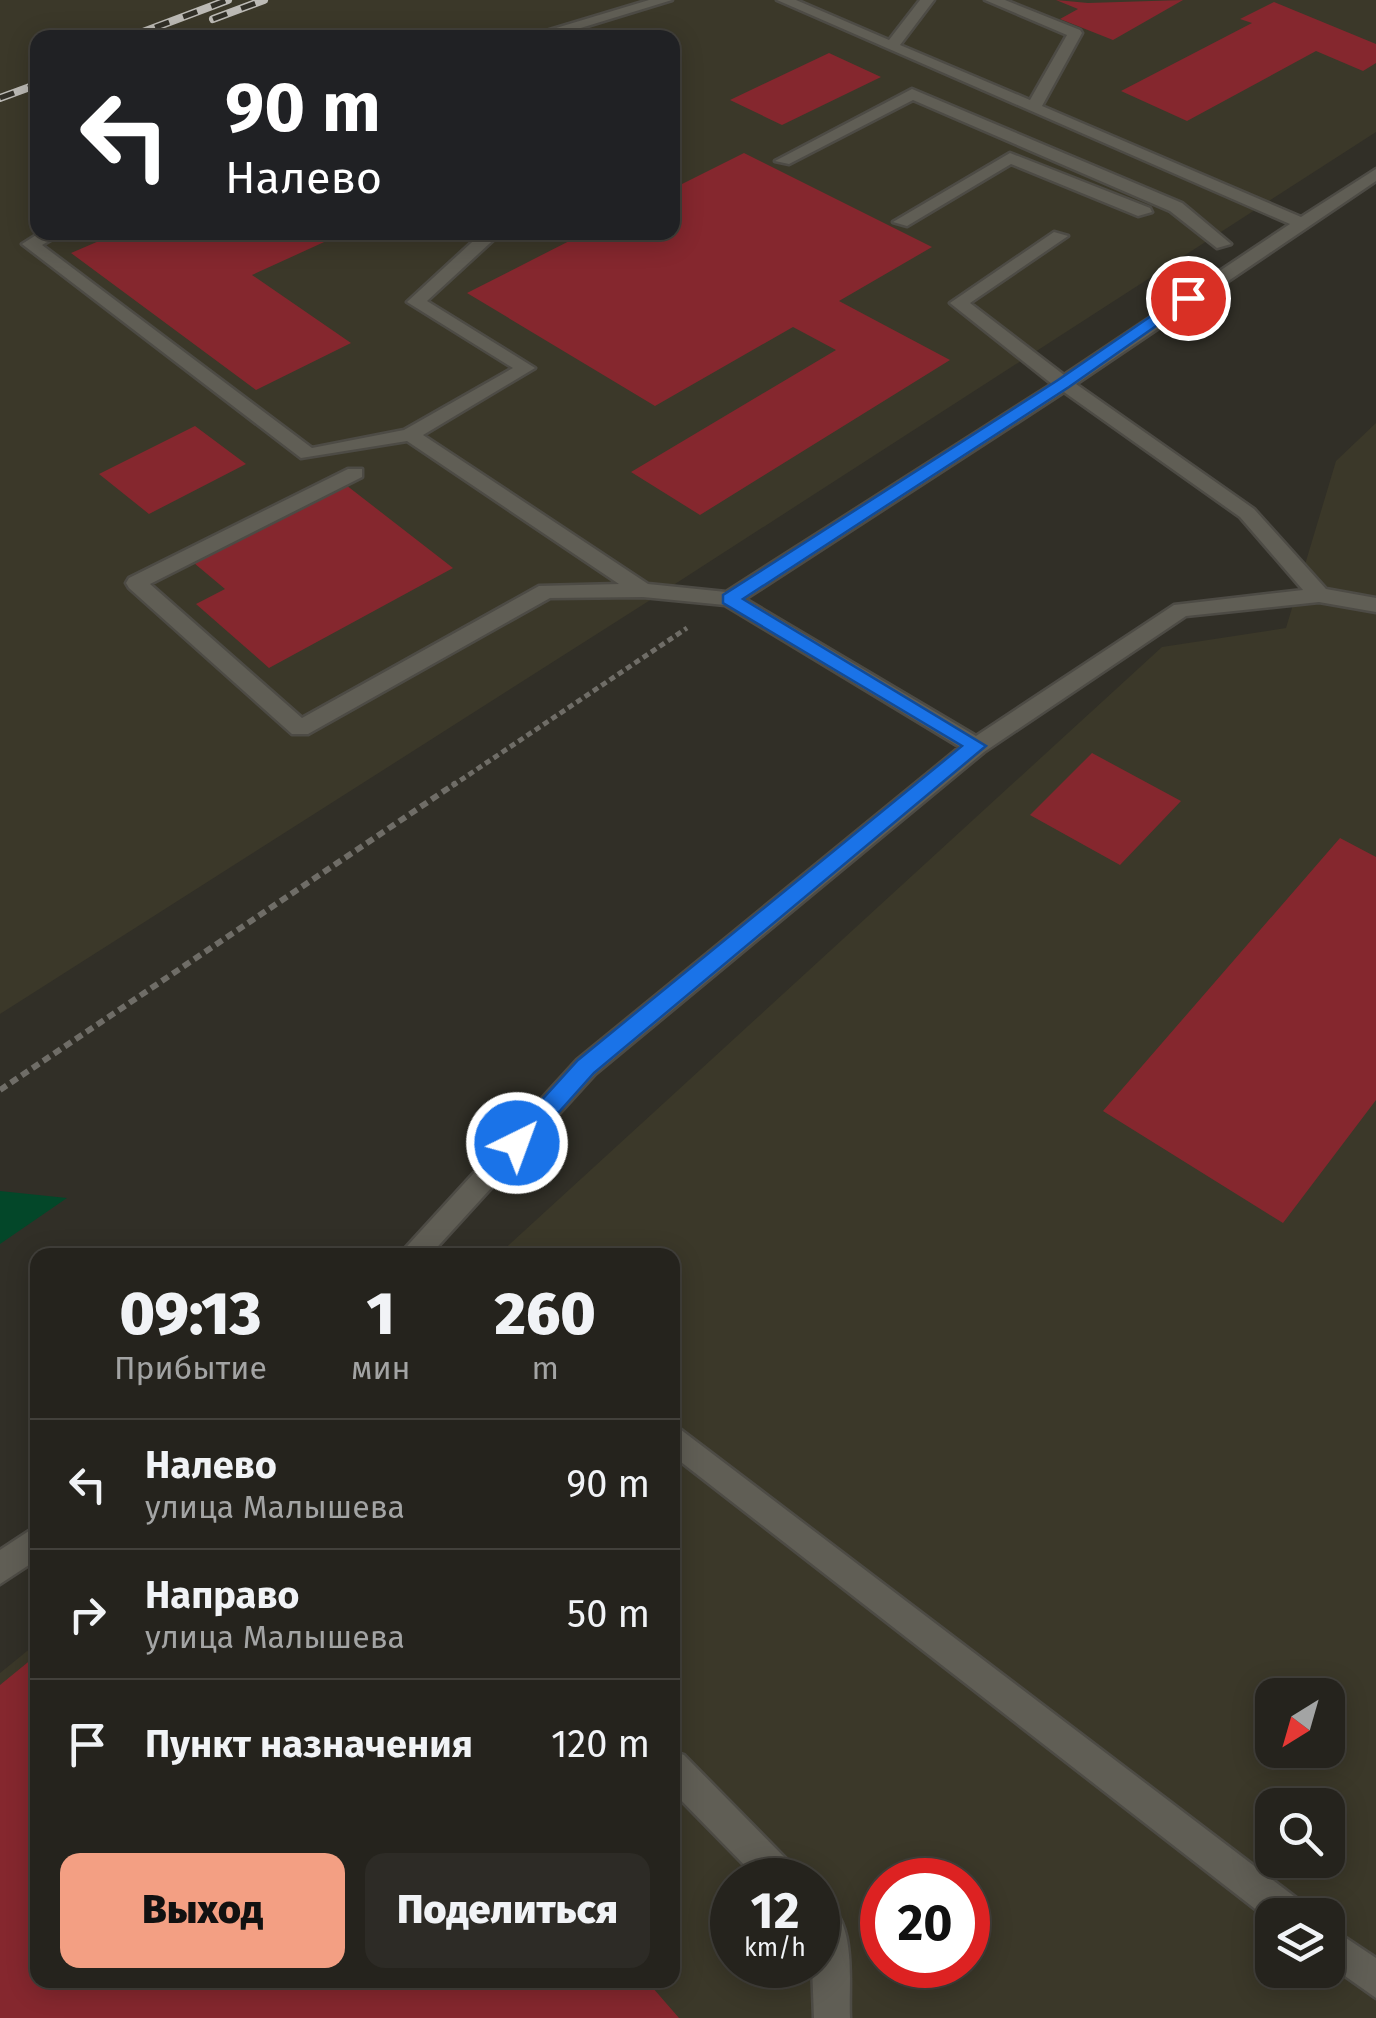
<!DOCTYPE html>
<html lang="ru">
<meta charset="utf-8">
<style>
:root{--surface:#25231d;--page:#2d2b26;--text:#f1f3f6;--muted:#a3a4a4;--line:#42403b;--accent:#f39f83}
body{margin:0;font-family:"Fira Sans",sans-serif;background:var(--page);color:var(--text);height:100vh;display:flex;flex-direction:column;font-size:38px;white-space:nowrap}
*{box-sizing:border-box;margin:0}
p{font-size:32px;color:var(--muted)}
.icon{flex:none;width:55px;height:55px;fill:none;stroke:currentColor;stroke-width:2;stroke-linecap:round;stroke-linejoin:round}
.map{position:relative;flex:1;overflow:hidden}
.drawer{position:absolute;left:30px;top:1248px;width:650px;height:740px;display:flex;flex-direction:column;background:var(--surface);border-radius:20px;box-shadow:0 5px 25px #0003,0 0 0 2px var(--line)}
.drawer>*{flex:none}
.banner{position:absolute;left:30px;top:30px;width:650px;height:210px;border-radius:20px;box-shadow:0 5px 25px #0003,0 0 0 2px var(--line);background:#202124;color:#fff;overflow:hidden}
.needle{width:65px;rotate:217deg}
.fabs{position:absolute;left:1255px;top:1678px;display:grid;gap:20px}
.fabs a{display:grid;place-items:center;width:90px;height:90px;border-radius:20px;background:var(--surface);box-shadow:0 5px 25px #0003,0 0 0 2px var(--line);font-size:50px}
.speed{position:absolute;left:710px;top:1858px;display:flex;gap:20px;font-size:50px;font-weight:700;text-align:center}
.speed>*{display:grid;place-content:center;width:130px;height:130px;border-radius:50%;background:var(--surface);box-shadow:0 5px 25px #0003,0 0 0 2px var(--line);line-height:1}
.speed small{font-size:25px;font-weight:400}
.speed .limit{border:15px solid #d22;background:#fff;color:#111}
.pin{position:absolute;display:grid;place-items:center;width:85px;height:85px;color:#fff;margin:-42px;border:5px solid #fff;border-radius:50%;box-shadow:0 2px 10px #0007}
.me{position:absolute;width:110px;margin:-55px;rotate:42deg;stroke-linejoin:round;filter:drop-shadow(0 0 8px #0008)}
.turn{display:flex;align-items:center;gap:35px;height:210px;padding:0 30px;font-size:45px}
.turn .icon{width:130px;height:130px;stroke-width:2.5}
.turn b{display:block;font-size:70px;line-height:85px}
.eta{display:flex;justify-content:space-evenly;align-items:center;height:170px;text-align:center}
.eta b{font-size:60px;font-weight:800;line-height:70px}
.primary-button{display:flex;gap:20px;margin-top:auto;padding:20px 30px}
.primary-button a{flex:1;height:115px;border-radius:20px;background:var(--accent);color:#111;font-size:40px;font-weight:800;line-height:115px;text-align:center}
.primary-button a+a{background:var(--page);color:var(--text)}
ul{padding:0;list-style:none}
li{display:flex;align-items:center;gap:30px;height:130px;padding:0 30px;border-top:2px solid var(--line)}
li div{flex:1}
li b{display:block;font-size:38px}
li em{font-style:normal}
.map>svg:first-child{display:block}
.built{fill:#3b3829;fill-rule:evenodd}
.green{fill:#034729}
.building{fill:#85272e}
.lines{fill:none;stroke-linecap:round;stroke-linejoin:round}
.service-casing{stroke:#4d4b45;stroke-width:5}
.path-far1{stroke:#6f6d67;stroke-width:5;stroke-dasharray:6 4;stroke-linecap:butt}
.path{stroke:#6f6d67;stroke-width:6;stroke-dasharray:8 5;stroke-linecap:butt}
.service{fill:#605e55;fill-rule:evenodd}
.rail-casing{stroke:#bcbab5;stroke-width:8}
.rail{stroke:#312f27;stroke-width:5;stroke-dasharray:15;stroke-linecap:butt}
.route{fill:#1a73e8;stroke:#114b97;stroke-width:2.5}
</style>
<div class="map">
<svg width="1376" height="2018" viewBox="0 0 1376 2018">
<rect width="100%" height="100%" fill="#312f27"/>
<path class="built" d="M0 0H1376V132L644 604 0 1014ZM38 38H672V232H38Z
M1376 423V2018H0V1673L37 1643 38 1980H672V1255H498L1162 647 1286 628 1336 461ZM1272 1695H1328V1750H1272ZM1272 1805H1328V1860H1272ZM732 1880H818V1965H732ZM882 1880H968V1965H882ZM1272 1915H1328V1970H1272Z"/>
<path class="green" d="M0 1191 67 1198 0 1244Z"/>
<path class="building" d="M1056 0 1088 3 1183 0 1113 40 1060 19 1078 9Z
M1274 2 1376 44V63L1363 71 1316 51 1187 121 1121 91 1252 23 1240 19Z
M829 53 881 77 782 125 730 100Z
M744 153 932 247 839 301 950 360 700 515 631 472 836 350 793 327 655 406 467 293 587 232H672V189Z
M120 232H346L252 275 351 343 256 390 71 253Z
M195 426 246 464 149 514 99 474Z
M346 485 453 568 269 668 196 604 225 589 194 563Z
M1092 753 1181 801 1120 865 1030 815Z
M1340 838 1376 857V1100L1283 1223 1103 1111Z
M38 1654V1980H646L679 2018H0V1685Z"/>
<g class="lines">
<defs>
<path id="service" d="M649 0H672L548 38H523Z
M777 0H796L889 40 920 0H934L900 45 1030 100 1067 35 985 0H1005L1080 30 1082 33 1042 106 1301 217 1376 169V181L1076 384 1254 509 1326 589 1376 598V612L1319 602 1186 616 984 752 595 1074 430 1255H399L577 1060 960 747 725 605 643 597 550 598 308 734H292L129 588 126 583 129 578 348 469H362V477L150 584 302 718 539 586 619 584 407 441 301 458 22 244 41 232H64L42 245 312 448 404 430 513 368 407 302 483 232H502L427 301 535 368 423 435 648 584 726 592 1052 384 950 303 1054 232 1068 236 970 303 1064 375 1290 224ZM1064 392 1240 517 1303 590 1174 605 976 736 745 599Z
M912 89 1182 203 1231 244 1217 248 1170 211 913 100 789 164 775 161Z
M1010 153 1150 208 1152 212 1138 216 1011 164 907 226 893 222Z
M672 1423 1303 1903 1308 1915H1272V1922L672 1455Z
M38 1525V1559L0 1584V1550Z
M672 1751 684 1755 795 1868 800 1880H759L672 1791Z
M818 1898C859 1915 848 1980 850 2018H814L812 1965H818Z
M1328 1926 1376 1958V1998L1328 1964Z"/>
</defs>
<use href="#service" class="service-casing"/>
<path class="path-far1" d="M452 786 687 628"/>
<path class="path" d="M0 1090 456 783"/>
<use href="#service" class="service"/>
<defs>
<path id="rail" d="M213 19 264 0
M127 38 228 0
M0 98 38 84"/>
</defs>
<use href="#rail" class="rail-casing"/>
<use href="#rail" class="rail"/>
</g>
<path class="route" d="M1183 294 1196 298 1069 387 743 599 986 746 594 1073 525 1150H509L505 1143 509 1136 578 1060 962 746 723 603V595L1058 380Z"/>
</svg>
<div class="fabs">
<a><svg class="needle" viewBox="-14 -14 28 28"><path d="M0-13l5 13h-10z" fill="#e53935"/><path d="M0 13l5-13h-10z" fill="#a3a4a4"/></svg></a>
<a><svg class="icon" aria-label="search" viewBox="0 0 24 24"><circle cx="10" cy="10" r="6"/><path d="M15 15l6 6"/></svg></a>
<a><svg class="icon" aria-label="layers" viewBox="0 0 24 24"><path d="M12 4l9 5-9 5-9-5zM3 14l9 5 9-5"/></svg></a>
</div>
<div class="speed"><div>12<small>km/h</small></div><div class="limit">20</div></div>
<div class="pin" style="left:1188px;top:298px;background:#d93025"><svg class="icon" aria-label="arrive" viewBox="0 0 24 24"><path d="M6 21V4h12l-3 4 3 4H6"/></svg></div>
<svg class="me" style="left:517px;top:1143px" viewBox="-20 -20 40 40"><circle r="17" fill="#1a73e8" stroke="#fff" stroke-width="3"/><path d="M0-11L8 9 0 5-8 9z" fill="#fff"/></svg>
<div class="banner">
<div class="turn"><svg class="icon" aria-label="left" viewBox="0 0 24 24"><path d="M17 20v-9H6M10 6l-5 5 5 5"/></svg><div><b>90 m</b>Налево</div></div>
</div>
<section class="drawer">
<div class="eta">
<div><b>09:13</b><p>Прибытие</p></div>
<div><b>1</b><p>мин</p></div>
<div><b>260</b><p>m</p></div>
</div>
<ul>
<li><svg class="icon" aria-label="left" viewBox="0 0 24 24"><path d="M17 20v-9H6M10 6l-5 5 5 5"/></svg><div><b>Налево</b><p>улица Малышева</p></div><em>90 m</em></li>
<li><svg class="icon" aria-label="right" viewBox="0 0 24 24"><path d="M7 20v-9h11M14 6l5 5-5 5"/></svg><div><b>Направо</b><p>улица Малышева</p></div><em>50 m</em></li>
<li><svg class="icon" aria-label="arrive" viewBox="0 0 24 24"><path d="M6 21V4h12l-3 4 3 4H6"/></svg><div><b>Пункт назначения</b></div><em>120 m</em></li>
</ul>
<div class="primary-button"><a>Выход</a><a>Поделиться</a></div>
</section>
</div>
